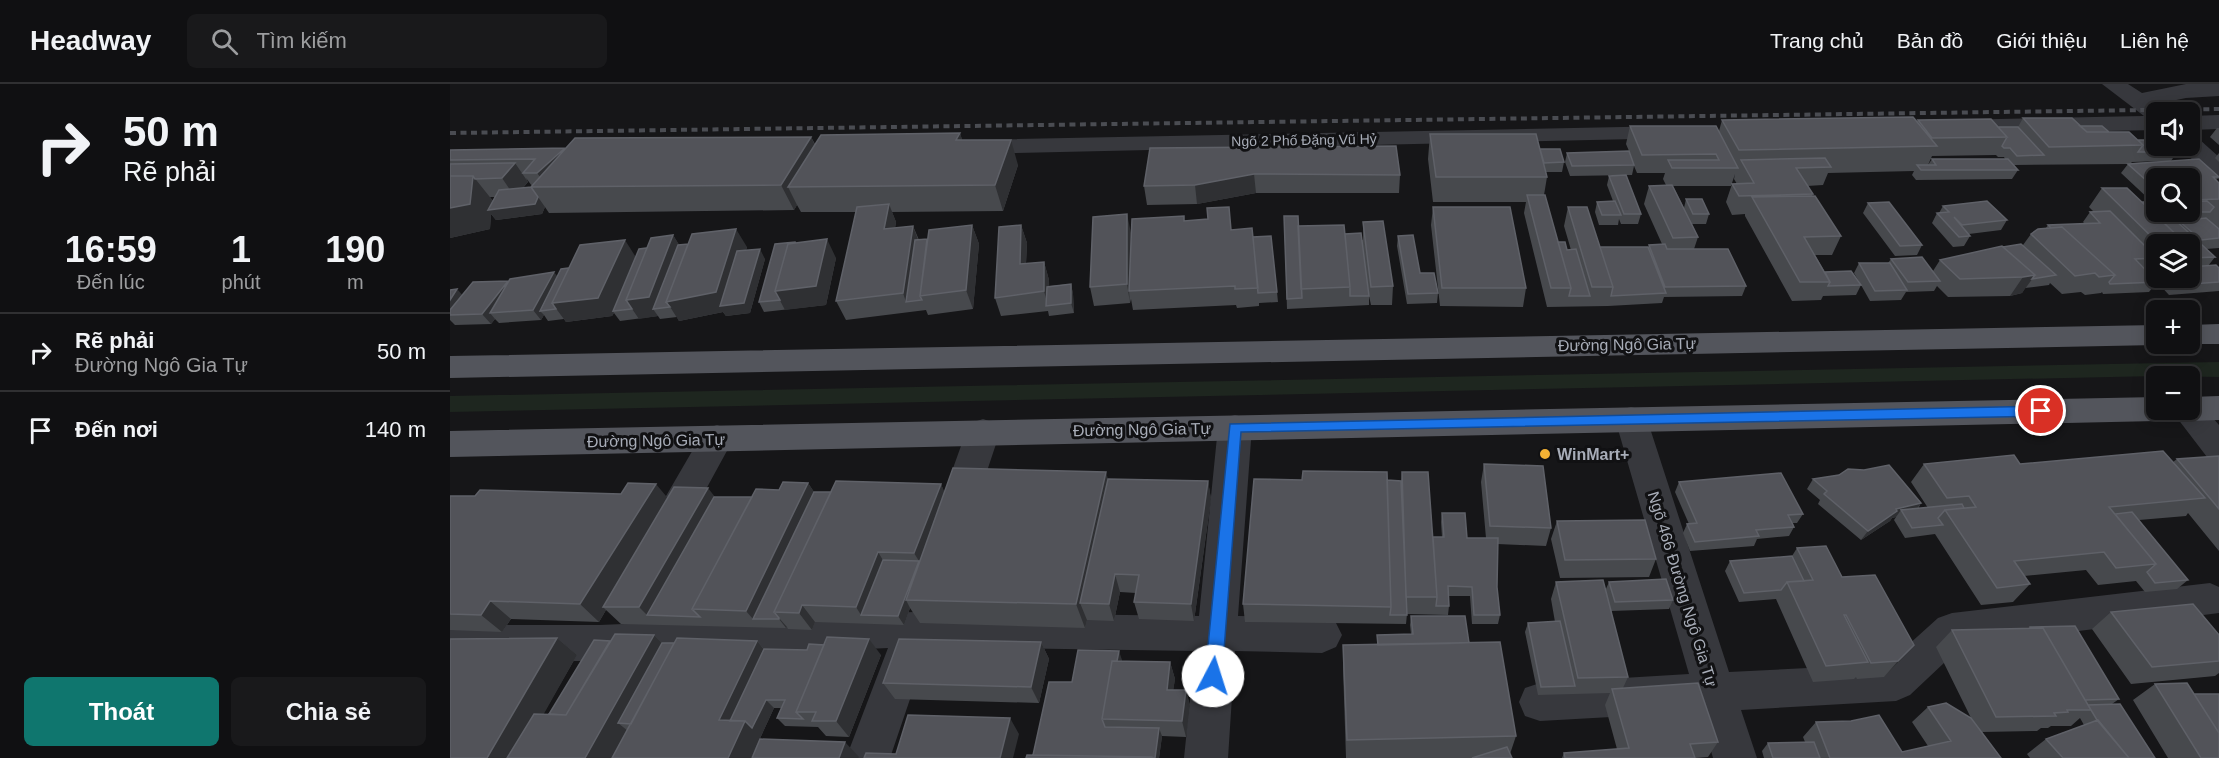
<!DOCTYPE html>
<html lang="vi">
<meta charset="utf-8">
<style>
:root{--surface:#101012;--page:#19191b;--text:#f1f3f6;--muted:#9c9d9f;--line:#303032;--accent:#0f766e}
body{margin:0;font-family:Arial,sans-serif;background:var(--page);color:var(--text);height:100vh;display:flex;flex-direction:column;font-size:22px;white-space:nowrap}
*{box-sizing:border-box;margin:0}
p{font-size:20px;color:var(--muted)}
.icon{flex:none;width:33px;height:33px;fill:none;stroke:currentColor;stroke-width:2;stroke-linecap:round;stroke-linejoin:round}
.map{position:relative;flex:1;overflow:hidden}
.sheet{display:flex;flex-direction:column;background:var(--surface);width:450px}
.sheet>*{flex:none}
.top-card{background:#101012;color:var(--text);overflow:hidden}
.tools{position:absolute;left:1696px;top:18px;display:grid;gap:12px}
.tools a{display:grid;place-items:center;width:54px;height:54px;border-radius:9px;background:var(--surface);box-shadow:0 3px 15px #0003,0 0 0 2px var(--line);font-size:30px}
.pin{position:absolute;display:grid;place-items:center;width:51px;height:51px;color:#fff;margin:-26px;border:3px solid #fff;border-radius:50%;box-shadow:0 2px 6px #0007}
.me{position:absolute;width:66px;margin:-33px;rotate:5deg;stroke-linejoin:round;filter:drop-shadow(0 0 4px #0008)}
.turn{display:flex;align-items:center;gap:21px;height:126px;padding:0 24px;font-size:27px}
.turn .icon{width:78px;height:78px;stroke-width:2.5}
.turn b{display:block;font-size:42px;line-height:51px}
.eta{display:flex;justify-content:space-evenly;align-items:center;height:102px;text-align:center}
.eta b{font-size:36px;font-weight:700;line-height:42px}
.button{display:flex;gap:12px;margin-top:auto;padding:12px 24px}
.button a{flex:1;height:69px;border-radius:9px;background:var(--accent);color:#fff;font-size:24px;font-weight:700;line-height:69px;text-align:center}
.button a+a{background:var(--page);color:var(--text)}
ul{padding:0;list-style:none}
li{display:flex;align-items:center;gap:18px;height:78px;padding:0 24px;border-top:2px solid var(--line)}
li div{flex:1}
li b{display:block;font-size:22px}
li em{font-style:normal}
header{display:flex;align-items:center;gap:36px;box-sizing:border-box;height:84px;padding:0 30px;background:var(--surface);border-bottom:2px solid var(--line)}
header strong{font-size:28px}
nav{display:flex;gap:33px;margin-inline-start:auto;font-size:21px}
.search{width:420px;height:54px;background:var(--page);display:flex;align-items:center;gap:15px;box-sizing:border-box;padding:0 21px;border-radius:9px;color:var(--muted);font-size:22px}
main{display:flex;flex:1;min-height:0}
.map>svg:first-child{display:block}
.green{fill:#1e261f}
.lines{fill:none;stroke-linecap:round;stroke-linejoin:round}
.minor{fill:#37383d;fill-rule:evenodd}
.primary{fill:#53555c;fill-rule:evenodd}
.rail{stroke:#4a4c52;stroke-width:4;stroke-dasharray:6 4.5;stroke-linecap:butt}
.wall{fill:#47494d;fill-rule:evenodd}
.shaded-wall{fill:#2f3033}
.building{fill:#525359;stroke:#5f6168;stroke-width:1.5}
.route{fill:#1a73e8;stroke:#114b97;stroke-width:1.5}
.poi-dot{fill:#f2b134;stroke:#111113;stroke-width:2}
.labels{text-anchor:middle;stroke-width:6;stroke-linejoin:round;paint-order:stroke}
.far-street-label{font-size:14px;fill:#a8adb8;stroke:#111113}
.street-label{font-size:16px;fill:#a8adb8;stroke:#111113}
.poi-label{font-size:16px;font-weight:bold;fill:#a8adb8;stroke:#111113;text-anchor:start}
</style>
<header>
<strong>Headway</strong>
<div class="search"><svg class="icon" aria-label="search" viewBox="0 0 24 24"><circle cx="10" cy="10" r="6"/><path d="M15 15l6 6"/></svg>Tìm kiếm</div>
<nav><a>Trang chủ</a><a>Bản đồ</a><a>Giới thiệu</a><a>Liên hệ</a></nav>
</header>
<main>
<section class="sheet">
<div class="top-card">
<div class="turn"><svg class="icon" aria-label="right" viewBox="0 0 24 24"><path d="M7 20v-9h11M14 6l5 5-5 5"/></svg><div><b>50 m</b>Rẽ phải</div></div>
</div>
<div class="eta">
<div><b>16:59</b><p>Đến lúc</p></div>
<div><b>1</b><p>phút</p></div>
<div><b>190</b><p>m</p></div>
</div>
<ul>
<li><svg class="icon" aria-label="right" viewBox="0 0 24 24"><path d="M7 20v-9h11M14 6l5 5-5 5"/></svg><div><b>Rẽ phải</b><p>Đường Ngô Gia Tự</p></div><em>50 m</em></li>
<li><svg class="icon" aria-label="arrive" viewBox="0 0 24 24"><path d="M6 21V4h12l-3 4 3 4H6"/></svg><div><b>Đến nơi</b></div><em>140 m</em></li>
</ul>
<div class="button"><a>Thoát</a><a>Chia sẻ</a></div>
</section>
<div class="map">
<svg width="1769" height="674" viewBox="0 0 1769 674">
<rect width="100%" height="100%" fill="#161618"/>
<path class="green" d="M1769 278V293L1707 292 0 328V312Z"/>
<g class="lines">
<path class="minor" d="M1652 0H1678L1692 9 1736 0H1769V12L1736 14 1707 20 1717 28H1707V46L1502 50 1494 48 1490 43 1494 38 1502 36 1694 32Z
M1769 31V45L1740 46V32Z
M1222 42 1231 44 1234 49 1231 54 518 70 509 68 506 63 509 58 518 56Z
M1740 53 1749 55 1769 73V95L1760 92 1731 65 1729 62H1740Z
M1740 315 1749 318 1769 341V377L1757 373 1721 326H1740Z
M1181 323 1193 326 1197 335 1279 588 1437 580 1488 534 1502 529 1760 499 1769 503V529L1512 562 1460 611 1446 617 1291 626 1307 674H1263L1250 628 1090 637 1075 632 1069 618 1075 604 1090 599 1239 590 1165 335 1169 326Z
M785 331 797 334 802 343 788 532 872 533 886 539 892 551 886 563 872 569 785 567 778 674H734L745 567 474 563 476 568 440 674H396L438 564 149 577H0V541H149L464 528 749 532 768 343 773 334Z
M533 335 545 339 550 348 524 426 519 436 506 440 493 436 488 426 516 348 521 339Z
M267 341 279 345 284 354 231 451 218 456 205 451 200 441 205 431 255 345Z"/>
<path class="primary" d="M1769 240V260H1733H1740V241Z
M1707 241V260H1714L1707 261 0 294V272Z
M1769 312V336L1740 337 1728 333 1724 326H1740V313Z
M1707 313V326H1723L1719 333 1707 337 0 373V347Z"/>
<path class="rail" d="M0 49 1769 25"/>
</g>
<path class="wall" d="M1573 34 1630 42 1658 48 1727 68 1721 77 1769 93 1766 96 1769 99V164L1756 165 1765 173 1758 182 1769 184V207L1719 211 1707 198 1699 208 1653 210 1652 208 1651 209 1635 211 1631 208 1612 210 1600 199 1599 201 1575 204 1572 209 1560 212 1498 213 1487 202 1484 207 1456 208 1451 216 1420 217 1411 201 1406 211 1373 212 1371 216 1342 217 1295 132V130L1282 131 1276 118 1282 100H1287L1284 95 1285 90 1281 102H1223L1234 124 1236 115 1259 130 1256 140H1242L1248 153 1244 165 1296 202 1292 212 1214 213 1212 219 1158 222 1097 223 1074 129 1076 118H983L978 75 980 50 1090 65 1114 78 1112 88H1096L1097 93 1094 111 1108 158 1117 166H1121L1114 142 1118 123 1150 163H1199V161L1212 160 1194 120 1199 102 1216 101 1213 95 1215 89H1187L1184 82 1182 91 1120 92 1115 78 1117 69 1179 67 1176 60 1180 42 1269 47 1272 36 1467 37 1468 36 1548 43H1568ZM1546 71 1548 73H1554L1555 75H1482L1478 81 1482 72ZM1713 77 1681 79 1682 78ZM1678 80 1671 89 1702 118H1692L1652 104 1639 123 1644 128H1640L1633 138 1635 140 1598 141 1596 144 1581 150 1573 161 1553 163 1490 176 1483 187 1441 175 1438 179H1409L1404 189 1411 201 1375 188 1365 171H1382L1391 152 1362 112 1363 110 1357 102 1373 101 1378 89 1464 87 1462 91 1466 96 1562 95 1568 86 1564 81ZM1707 94H1740V128H1707ZM1707 160H1740V194H1707V189L1703 193 1694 184H1707Z
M1767 44H1769V61L1760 53Z
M510 49 512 56 568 81 553 127 442 128 446 138 445 144 463 142 469 156 477 155 522 141 529 160 523 225 478 231 476 226 396 236 386 217 406 128H351L347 121 344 126 99 129 95 123 92 130 46 136 41 130 40 145 0 154V66L115 64 116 65 361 53 365 60ZM76 94 82 102 81 103 73 104 78 98ZM40 113H45L42 118 43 117Z
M700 64 950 91 949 109H806L747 120 697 121 694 102Z
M1769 69V78L1765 74Z
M1159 92 1191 130 1188 140H1171L1169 135 1168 141H1149L1145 128 1147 118 1163 117 1157 101Z
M1418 119 1472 161 1467 171 1445 172 1413 129Z
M1493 122 1557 136 1551 146 1519 150 1520 152 1514 162 1503 163 1482 139 1487 129H1489Z
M983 123 1076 204 1073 223 990 222 981 141Z
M834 132 848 142 895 150 913 156V138L943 202 942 221H921L919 212V221L837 225Z
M735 137 781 146 803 153 827 208 828 218 809 219V222L787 224 786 221 683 226 681 215 680 219 644 222 640 203 681 149V168Z
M571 141 577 159 576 180 594 178 599 196V202L621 200 623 210 624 229 599 232 598 227 551 232 545 214Z
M223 151 229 161 297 163 296 166 315 175 300 229 276 232 273 228 229 237 227 233 210 235 208 232 170 237 164 229 162 232 116 238 114 235 98 237 94 231 91 236 49 239 45 235 41 240 5 241 0 236V206L12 211 58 197 59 198 108 193 119 184 186 173 197 164Z
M948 152 970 189 988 209 987 219 957 220 947 162Z
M346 159 386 174 376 221 314 228 309 218Z
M1769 372V467L1738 429 1736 432 1689 436 1738 496 1727 505 1695 508 1686 497 1648 501 1636 486 1574 492 1580 500 1563 518 1531 521 1485 450 1455 454 1444 436 1446 433 1442 434 1440 437 1411 456 1368 420 1370 416 1357 405 1363 395 1389 391 1471 419 1468 425 1478 424 1461 398 1474 380H1570L1723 378 1727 375Z
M1034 380 1101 444 1096 462 1047 460V503L1050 531 1048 540H1022L1020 512H999V522L998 531 957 530 956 540 795 538 793 520 852 396 951 397 952 388 983 453H992L991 438 992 429 1017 454H1036L1031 398Z
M658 395 758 397 761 415 744 537 689 535 684 518 686 509 670 508 664 537 637 536 635 544 470 539 460 524 454 541 365 538 362 546 338 545 337 543 336 544 171 540 156 526 149 538 61 535 52 548 0 546V412L218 414 264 413H302L358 399 364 408H381L491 400 494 408Z
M1229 398 1353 430 1347 439H1343L1344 443 1339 452 1307 455 1304 462 1240 467 1233 449 1237 440H1239L1225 408Z
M1107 437 1206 475 1199 493 1110 494 1101 455Z
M1347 464 1392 493 1449 578 1434 593 1407 595 1406 593 1404 595 1363 598 1326 515 1289 518 1275 487 1280 477 1342 472Z
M1106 498 1155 507 1159 498 1223 516 1219 525 1161 527 1158 516 1178 593 1173 604 1268 658 1258 673 1246 674H1112L1114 669 1167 665 1155 621 1160 609 1088 611 1075 548 1078 539 1105 538 1101 515Z
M1661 528 1769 551V589L1765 592 1681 600 1642 545Z
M961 532 1019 559 1066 652 1060 670 1062 674H896L893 584V561H927V551L961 550 960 541Z
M1580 543 1669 615 1662 620 1705 674H1580L1577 670 1596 655 1634 641 1630 634 1621 642H1601L1598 644H1591L1587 647 1532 648 1551 674H1314L1312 667 1318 659 1355 658 1353 653 1366 638 1452 668 1478 662 1462 638 1478 623 1521 634 1486 563 1502 546 1578 544Z
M204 551 212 559 307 557 314 565 431 571 399 653 376 652 368 643 335 642 327 634 331 624H324L301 674H0L107 554 127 571 93 630H99L160 557Z
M591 558 599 575 589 619 445 615 433 599Z
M672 576V577L720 578 725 595 723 606H736L740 622 736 653 712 652 709 674H576L583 671 622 598Z
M1705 600 1744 610 1769 674H1718L1683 616Z"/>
<path class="shaded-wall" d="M510 49 518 74 506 56Z
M361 53 373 78 338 103 347 121 344 126 331 101Z
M561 56 568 81 553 127 545 101Z
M115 64 127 82 98 103 87 89Z
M65 79 78 98 65 113 52 94Z
M804 90 806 109 747 120 745 101Z
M23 92 43 117 42 126 88 113 95 123 92 130 46 136 41 130 40 145 0 154V124Z
M439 120 446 138 442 164 434 145Z
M677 130 681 149V207H679L680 219 677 200Z
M522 141 529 160 523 225 516 206Z
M571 141 577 159 575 199 570 180Z
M463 142 470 161 456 218 453 209Z
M286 145 297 163 279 221 310 165 315 175 300 229 276 232 273 228 229 237 217 218 203 225 208 232 189 235 176 216 223 151 235 170Z
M377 155 386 174 376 221 335 226 325 207Z
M175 156 187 175 163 227 164 229 162 232 116 238 102 219Z
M594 178 599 196 600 222H598L594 207Z
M104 188 112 198 90 227 94 231 91 236 83 226Z
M1585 191 1572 209 1560 212 1573 193Z
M58 197 66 207 40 229 45 235 41 240 32 230Z
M621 200 623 210 624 229 621 219Z
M7 205 16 215 0 229V216Z
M656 388 663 413 630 519 637 536 635 544 626 520Z
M758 397 761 415 744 537 741 520Z
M358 399 370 417 303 535 296 527Z
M206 400 221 418 153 523 156 526 149 538 130 520Z
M491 400 499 419 456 516 460 524 454 541 448 532 469 477 464 469Z
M258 404 272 422 197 531 189 523Z
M1471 419 1464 429 1451 426 1446 433 1442 434 1440 437 1411 456 1418 447 1446 425Z
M428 468 439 486 411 531 406 523Z
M665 490 670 508 664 537 659 520Z
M40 517 61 535 52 548 31 531Z
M352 521 365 538 362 546 349 529Z
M329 534 337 543 336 544 329 535Z
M204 551 221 568 168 639 178 647 163 674H135Z
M107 554 127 571 69 674H37Z
M419 555 431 571 399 653 386 637Z
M307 557 321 574 289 644 269 636Z
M591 558 599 575 589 619 581 603Z
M1464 561 1449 578 1434 593 1448 577Z
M669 567 672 576 661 636H656Z
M720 578 725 595 721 622 717 606Z
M736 606 740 622 736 653 732 637Z
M316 616 324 624 301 674H278L295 637Z
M560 634 569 650 563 674H550Z
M709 644 712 652 709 674H705Z
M395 658 409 673 408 674H389Z"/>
<path class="building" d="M1463 33 1487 62 1289 66 1272 36Z
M1573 34H1622L1637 48H1679L1693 61 1599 63Z
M1541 35 1557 53 1482 54 1468 36Z
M1180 42H1266L1288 84H1222L1218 76H1269L1266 70 1192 71Z
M1630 42H1652L1659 48H1637Z
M1548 43H1568L1594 71 1567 72 1560 64H1554L1552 62 1557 53Z
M510 49 506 56H561L545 101 338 103 371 51Z
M980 50H1086L1097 93H986Z
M361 53 331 101 81 103 125 54Z
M1688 56H1707V62H1721L1727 68H1688L1693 61Z
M946 62 950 91 804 90 745 101 694 102 700 64Z
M115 64 87 89H73L85 75 0 76V66Z
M1090 65H1110L1114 78 1094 79Z
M1179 67 1184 81 1122 82 1117 69Z
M1375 74 1381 83 1346 84 1363 110 1289 112 1282 100 1304 99 1291 76Z
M1482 75H1558L1568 86H1471L1467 81H1486Z
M1749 75 1769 93H1763L1769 99V115L1740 116V94H1707V106L1678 80Z
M65 79 52 94 25 95 23 92H0V80Z
M1176 91 1191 130H1174L1159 92Z
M0 92H23L20 120 0 124Z
M1222 101 1248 153 1223 154 1199 102Z
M81 103 88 113 85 120 38 126 49 106Z
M1652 104H1677L1736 160H1709Z
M1077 111H1095L1121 204H1101Z
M1365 112 1391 152 1354 153 1380 198H1350L1302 113Z
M1236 115H1252L1259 130H1243Z
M1165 117 1171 131H1152L1147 118Z
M1537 117 1557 136 1512 141 1504 133 1520 152 1509 153 1487 129 1499 128 1493 122Z
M1757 117 1764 123 1760 128H1703L1692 118H1707V128H1740V118Z
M1439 118 1472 161 1450 162 1418 119Z
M439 120 434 145 463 142 453 209 386 217 407 123Z
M779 123 781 146 802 144 808 204 785 205V202L679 207 682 135 734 132V137L758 135 757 124Z
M983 123H1060L1076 204H992Z
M1118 123H1137L1163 203H1142Z
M1660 127 1707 174 1685 175 1707 198 1660 200 1659 198 1665 191 1612 143 1601 144 1598 141 1650 139 1640 128Z
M677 130V200L640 203 643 133Z
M834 132H848L852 214 837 215Z
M1756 134 1769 145V154L1751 156 1729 137Z
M1710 135H1724L1765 173 1740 174V160H1736Z
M933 137 943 202 921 203 913 138Z
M522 141 516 206 470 212 479 146Z
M571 141 570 180 594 178V207L545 214 549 143Z
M894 141 900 203 851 205 848 142Z
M1612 143 1665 191 1649 193 1645 189 1625 192 1581 150 1588 145Z
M286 145 266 208 216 218 242 150Z
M911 149 919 212H900V203L895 150Z
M223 151 199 213 176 216 201 154Z
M963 151 970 189H984L988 209 958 210 948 152Z
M821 152 827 208 808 209 803 153Z
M377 155 366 202 325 207 338 160Z
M477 155 470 212 472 216 456 218 465 156Z
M175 156 148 214 102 219 130 161Z
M345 158V159L338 160 325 207 330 216 309 218 325 160Z
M1108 158H1115L1117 166 1126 165 1140 212H1119L1121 204Z
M238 160 216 218 220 223 203 225 228 161Z
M1215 160 1217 165H1278L1296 202 1215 203 1199 161Z
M1571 160 1606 191 1582 195 1585 191 1553 163Z
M1552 162 1585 191 1573 193 1510 195 1490 176Z
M1150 163H1198L1216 209 1161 212 1163 203Z
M197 164 176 216 182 225 163 227 189 165Z
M310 165 294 219 270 222 287 167Z
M1472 173 1490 197 1458 198 1441 175Z
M1409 179H1440L1457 206 1425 207Z
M1766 181 1769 184V198L1727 201 1720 194H1740V183Z
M119 184 102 219 106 225 90 227 111 185Z
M1401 187 1411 201 1378 202 1380 198 1375 188Z
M104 188 83 226 40 229 60 195Z
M58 197 32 230 0 231V226L23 198Z
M621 200V219L596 222 597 203Z
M7 205 0 216V206Z
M1713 367 1755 414 1659 423 1706 480 1666 484 1654 468 1564 477 1580 500 1547 504 1495 426 1526 423 1519 412 1497 414 1474 380 1564 371 1570 380Z
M1769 372V425L1727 375Z
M1034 380 1093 382 1101 444 1040 442Z
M1439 381 1471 419 1446 425 1447 427 1418 447 1374 410 1377 407 1363 395 1389 391 1398 385 1414 386Z
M503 384 656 388 626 520 456 516Z
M853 387 937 388 941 523 793 520 804 395 852 396Z
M952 388H978L987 513H956Z
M1331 389 1353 430 1338 431 1344 443 1306 446 1309 452 1245 458 1237 440 1247 439 1229 398Z
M658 395 758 397 741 520 684 518 689 491 665 490 659 520 630 519Z
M937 396 951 397 957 531H940L941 523Z
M386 397 491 400 464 469 428 468 406 523 352 521 349 529 324 528Z
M333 398 358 399 296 527 242 525 306 405 329 406Z
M178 399 206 400 130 520 40 517 31 531 0 530V412H25L30 406 171 410Z
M224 403 258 404 189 523H153Z
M364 408H381L324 528 329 534V535H303Z
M264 413H302L242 525 250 533 197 531Z
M1512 420 1514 424 1495 426 1488 434 1493 441 1462 444 1451 426Z
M1682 428 1738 496 1705 499 1697 488 1706 480 1665 430Z
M992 429H1015L1017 454H1048L1047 503 1050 531H1024L1022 503 998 502 999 522H986L987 513 983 453H994Z
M1195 436 1206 475 1115 476 1107 437Z
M1376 462 1392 493 1425 491 1464 561 1448 577 1421 579 1396 531H1394L1418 578 1376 582 1337 498 1363 496 1347 464Z
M1342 472 1354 497 1337 498 1331 506 1294 509 1280 477Z
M433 476 469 477 448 532 411 531Z
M1216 495 1223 516 1165 518 1159 498Z
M1153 496 1178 593 1128 594 1106 498Z
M1743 520 1769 551V577L1702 583 1661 528Z
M961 532H1015L1019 559 928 561 927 551 963 550Z
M1110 537 1125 602 1091 603 1078 539Z
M1625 542 1669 615 1635 616 1593 544H1580V543Z
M1593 544 1641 626H1617L1618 628 1604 629 1606 632 1546 633 1502 546Z
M165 550 204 551 135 674H57L84 630 116 631Z
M377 553 419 555 386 637H362L366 628H346Z
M107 554 37 674H0V555Z
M227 554 307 557 269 636 295 637 278 674H162Z
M449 555 591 558 581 603 433 599Z
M144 556 160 557 116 631 99 630Z
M1050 558 1066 652 897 656 893 561Z
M212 559H224L181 640 168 639Z
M359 560 374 561 346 628 353 635 327 634 335 616H316L302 644 295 637H280L314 565 357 566Z
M628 566 669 567 667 577H662L652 635 655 643 709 644 705 674H702V673L583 671 599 598H622Z
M662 577 720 578 717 606H736L732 637 652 635Z
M1248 599 1268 658 1240 660 1245 674H1115L1114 669 1179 664 1162 605Z
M1737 599 1769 649V674H1751L1705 600Z
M1744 610H1769V649Z
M1496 619 1521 634 1551 674H1380L1366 638 1401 637 1429 631 1452 668 1501 657 1478 623Z
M1670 620 1705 674H1679L1647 636 1638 621Z
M458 631 560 634 550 674H414L416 669 446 670Z
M1648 636 1679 674H1613L1596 655Z
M310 655 395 658 389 674H302Z
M1364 658 1370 674H1323L1318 659Z
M1057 663 1062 674H1022Z
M577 671 702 673V674H576Z"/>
<path class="route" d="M1591 322 1597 327 1591 332 791 348 772 592 769 598 763 600 757 598 755 592 780 340Z"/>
<circle class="poi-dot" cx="1095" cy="370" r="6"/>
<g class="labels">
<g class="far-street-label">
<text transform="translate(854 56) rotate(-1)" y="5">Ngõ 2 Phố Đặng Vũ Hỷ</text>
</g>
<g class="street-label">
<text transform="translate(1177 260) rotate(-1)" y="6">Đường Ngô Gia Tự</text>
<text transform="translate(692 345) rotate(-1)" y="6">Đường Ngô Gia Tự</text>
<text transform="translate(206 356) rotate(-1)" y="6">Đường Ngô Gia Tự</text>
<text transform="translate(1233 505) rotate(73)" y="6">Ngõ 466 Đường Ngô Gia Tự</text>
</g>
<g class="poi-label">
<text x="1107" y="376">WinMart+</text>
</g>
</g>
</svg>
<div class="tools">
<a><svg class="icon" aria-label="sound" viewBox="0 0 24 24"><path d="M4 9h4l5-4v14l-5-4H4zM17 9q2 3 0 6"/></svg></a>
<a><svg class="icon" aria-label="search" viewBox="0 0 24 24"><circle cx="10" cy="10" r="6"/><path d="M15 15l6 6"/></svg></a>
<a><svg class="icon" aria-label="layers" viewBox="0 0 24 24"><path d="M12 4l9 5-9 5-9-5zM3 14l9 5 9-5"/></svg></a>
<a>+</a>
<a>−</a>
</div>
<div class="pin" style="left:1591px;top:327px;background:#d93025"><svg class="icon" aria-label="arrive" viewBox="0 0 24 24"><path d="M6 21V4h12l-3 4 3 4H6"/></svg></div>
<svg class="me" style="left:763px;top:592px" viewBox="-20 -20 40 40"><circle r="19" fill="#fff"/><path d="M0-13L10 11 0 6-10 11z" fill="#1a73e8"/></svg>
</div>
</main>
